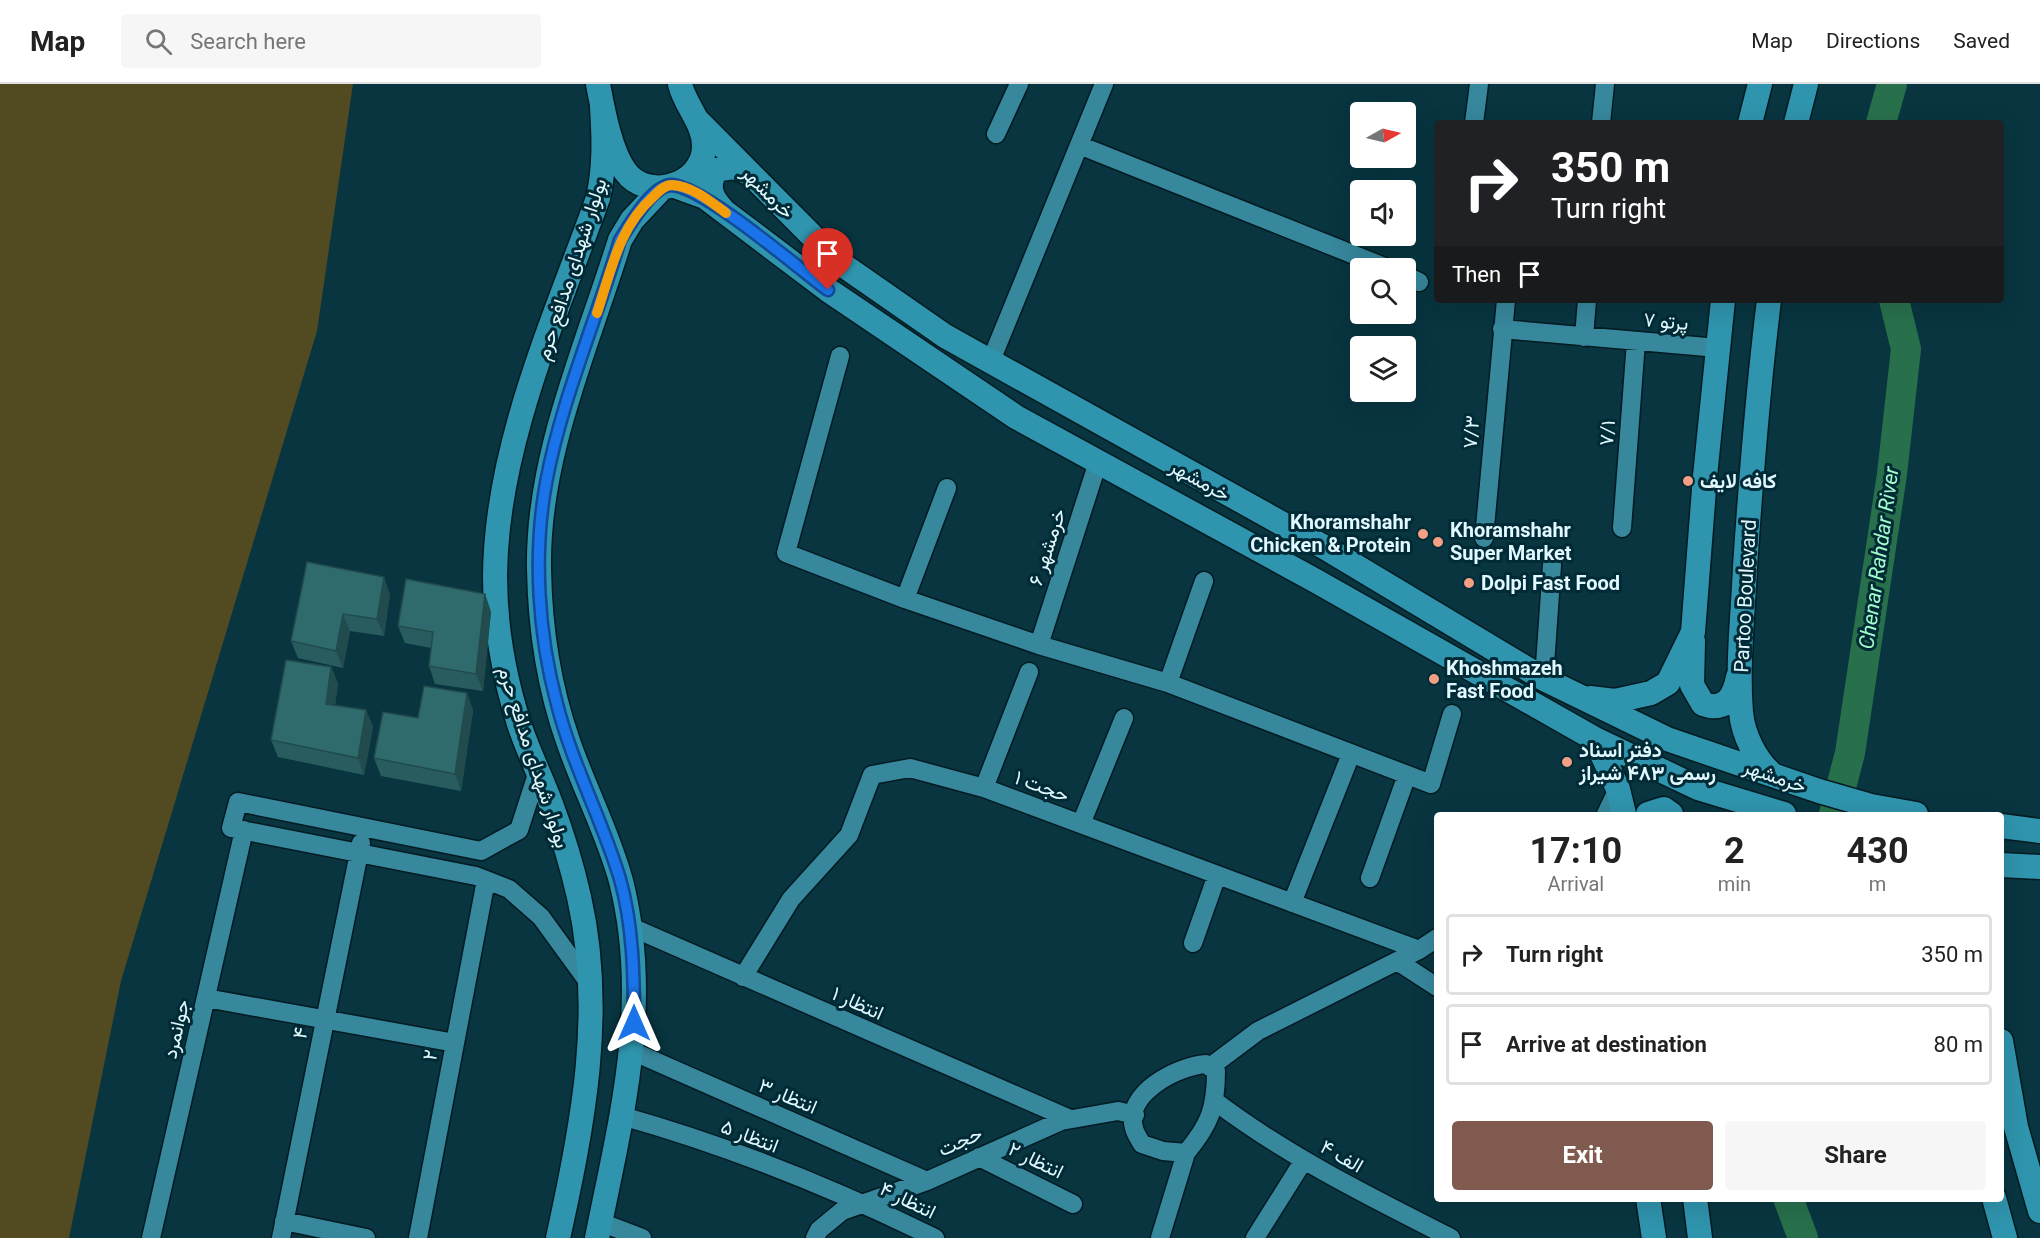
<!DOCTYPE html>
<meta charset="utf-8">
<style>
:root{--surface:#fff;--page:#f6f6f6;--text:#222;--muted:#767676;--line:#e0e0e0;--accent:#805a4e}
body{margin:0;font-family:Roboto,Vazirmatn,sans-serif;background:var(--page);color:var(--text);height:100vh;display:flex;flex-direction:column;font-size:22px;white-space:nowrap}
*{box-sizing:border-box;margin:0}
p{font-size:20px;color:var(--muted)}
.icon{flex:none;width:33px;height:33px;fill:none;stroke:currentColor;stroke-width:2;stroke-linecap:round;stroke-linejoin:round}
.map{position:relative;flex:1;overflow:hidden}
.panel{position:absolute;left:1434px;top:728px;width:570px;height:390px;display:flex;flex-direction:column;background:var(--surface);border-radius:6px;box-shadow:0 6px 24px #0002}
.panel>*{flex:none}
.top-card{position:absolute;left:1434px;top:36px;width:570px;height:183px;border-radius:6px;box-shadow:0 6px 24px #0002;background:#202124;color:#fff;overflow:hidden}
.needle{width:39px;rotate:82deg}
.controls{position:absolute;left:1350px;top:18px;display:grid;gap:12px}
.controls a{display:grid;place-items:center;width:66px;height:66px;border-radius:6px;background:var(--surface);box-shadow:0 6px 24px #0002;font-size:30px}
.pin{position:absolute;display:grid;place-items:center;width:51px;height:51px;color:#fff;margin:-62px -26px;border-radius:50% 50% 50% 0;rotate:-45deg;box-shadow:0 0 6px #0007}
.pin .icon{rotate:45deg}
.me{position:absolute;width:66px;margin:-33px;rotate:0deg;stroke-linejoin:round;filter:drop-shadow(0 0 4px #0008)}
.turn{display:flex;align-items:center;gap:21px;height:126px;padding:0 18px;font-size:27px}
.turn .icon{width:78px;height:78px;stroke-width:2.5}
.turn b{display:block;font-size:42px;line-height:51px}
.then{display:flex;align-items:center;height:57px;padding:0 18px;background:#0003;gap:12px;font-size:22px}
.eta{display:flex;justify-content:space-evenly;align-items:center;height:102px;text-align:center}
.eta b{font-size:36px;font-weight:700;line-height:42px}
.cta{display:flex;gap:12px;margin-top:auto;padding:12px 18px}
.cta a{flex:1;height:69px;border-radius:6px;background:var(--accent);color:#fff;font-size:24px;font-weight:700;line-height:69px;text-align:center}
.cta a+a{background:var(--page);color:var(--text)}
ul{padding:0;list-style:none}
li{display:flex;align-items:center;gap:18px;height:81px;margin:0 12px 9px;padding:0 6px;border:3px solid var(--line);border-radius:6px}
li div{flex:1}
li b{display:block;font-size:22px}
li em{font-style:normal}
header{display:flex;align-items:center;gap:36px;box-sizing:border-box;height:84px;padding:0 30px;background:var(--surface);border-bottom:2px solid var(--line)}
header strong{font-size:28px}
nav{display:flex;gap:33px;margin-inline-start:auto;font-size:21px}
.search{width:420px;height:54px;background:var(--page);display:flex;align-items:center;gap:15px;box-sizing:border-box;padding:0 21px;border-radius:6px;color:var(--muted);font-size:22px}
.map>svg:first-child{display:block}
.green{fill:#524a20}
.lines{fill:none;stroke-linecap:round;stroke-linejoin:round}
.river{stroke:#28704c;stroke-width:30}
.minor-casing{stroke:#031b21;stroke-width:21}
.major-casing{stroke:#031b21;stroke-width:27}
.minor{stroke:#37879d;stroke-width:18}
.major{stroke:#2f94ad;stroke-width:24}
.wall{fill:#285c5e}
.shaded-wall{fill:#214b4c}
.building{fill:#2f6b6d;stroke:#214b4c;stroke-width:1.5}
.route-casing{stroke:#114b97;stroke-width:15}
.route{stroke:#1a73e8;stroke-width:10}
.slow{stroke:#f59e0b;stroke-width:10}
.poi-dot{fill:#f39f84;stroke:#002b36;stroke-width:2}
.labels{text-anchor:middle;stroke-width:6;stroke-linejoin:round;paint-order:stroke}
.street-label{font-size:20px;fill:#e1f8ff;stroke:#002b36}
.poi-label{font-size:20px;font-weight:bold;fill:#e1f8ff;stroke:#002b36;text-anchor:start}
.water-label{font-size:21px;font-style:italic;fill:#a2fbc8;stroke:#002b36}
</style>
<header>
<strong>Map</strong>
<div class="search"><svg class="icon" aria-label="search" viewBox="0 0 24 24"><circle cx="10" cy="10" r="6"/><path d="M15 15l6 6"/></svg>Search here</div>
<nav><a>Map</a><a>Directions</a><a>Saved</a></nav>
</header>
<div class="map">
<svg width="2040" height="1154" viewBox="0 0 2040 1154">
<rect width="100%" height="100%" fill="#083540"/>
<path class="green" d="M0 0H353L317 247 121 897 69 1154H0Z"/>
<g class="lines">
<path class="river" d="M1881 39 1892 0
M1834 730 1850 669 1892 390 1906 265 1894 216
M1788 1114 1803 1154"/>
<defs>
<path id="minor" d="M1474 39 1479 0
M1601 39 1605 0
M996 50 1019 0
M1079 61 1387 184
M1406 192 1419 198
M1502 245 1718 264
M1584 253 1587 216
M840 272 786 469 905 515 1039 561 1168 599 1431 700 1452 630
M990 279 1104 0
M1622 444 1636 257
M1484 454 1506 216
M905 515 947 404
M1039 561 1098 378
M1544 595 1552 481
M1168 599 1204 497
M538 687 519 746 481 767 238 718 231 744 476 792 509 805 541 833 589 899
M984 704 1029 588
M1606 730 1618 705
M1081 740 1124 634
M1370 794 1407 691
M1292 819 1351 670
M629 842 1070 1035
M1193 859 1217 791
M1397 877 1437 903
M743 893 791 815 849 751 872 691 910 684 984 704 1419 866
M206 914 455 959
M632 967 927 1097
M1206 980 1216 987C1216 1024 1210 1040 1186 1069L1163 1067 1142 1060C1139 1055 1135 1049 1134 1044 1124 1009 1178 982 1206 980Z
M1210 983 1258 947 1419 866 1437 854
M1216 1018C1289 1073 1370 1113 1451 1154
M622 1032C729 1062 835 1105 935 1154
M979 1073 1073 1120
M284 1137 366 1154
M600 1138 642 1154
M151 1154 244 746
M281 1154 361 759
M418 1154 486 796
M815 1154 819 1146 842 1127 927 1097 1061 1037 1118 1027 1135 1031
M1160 1154 1186 1069
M1255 1154 1304 1076"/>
<path id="major" d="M598 0C603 26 610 66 625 87 647 118 702 102 704 64 705 40 685 22 680 0
M697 36 837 177 945 252 1324 463 1544 595 1667 655 1819 707 1871 722 1916 730
M1750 39 1760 0
M1796 39 1806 0
M672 101 705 113 828 206 1016 333 1316 497 1595 655 1698 704 1784 730
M722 125C710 112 707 101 716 86L734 83 746 88
M1769 216C1758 305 1751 393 1745 483 1743 531 1737 580 1741 628 1743 651 1756 677 1773 691
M1693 557 1692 601 1703 620C1725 628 1734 613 1738 593
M1590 614 1615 617 1651 609 1668 599 1693 548 1705 392 1723 216
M1595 655 1618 705 1624 730
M1648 730 1664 725 1671 730
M2001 742 2040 747
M2001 781 2040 783
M2001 957 2016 1043 2040 1127
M1648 1114 1654 1154
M1695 1114 1700 1154
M1994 1114 2005 1154
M558 1154C583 1041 605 927 579 813 572 782 562 749 551 720 541 693 528 667 519 640 504 592 495 542 495 492 496 362 555 234 598 114 605 83 604 54 602 23
M597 1154C621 1034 652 920 621 797 608 749 584 704 568 657 549 603 540 543 539 485 537 372 587 263 620 156L632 136 662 104"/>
</defs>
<use href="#minor" class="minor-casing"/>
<use href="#major" class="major-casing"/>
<use href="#minor" class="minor"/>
<use href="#major" class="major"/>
</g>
<path class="wall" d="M307 478 390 510 384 552 350 547 343 584 298 574 291 557Z
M485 510 491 528 483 607 435 600 429 582 431 564 405 559 398 542Z
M331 583 338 600 335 621 366 626 373 643 364 691 278 673 271 656Z
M467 609 473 627 461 707 381 692 374 674 418 634Z"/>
<path class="shaded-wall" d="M384 493 390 510 384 552 377 535Z
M485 510 491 528 483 607 476 590Z
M343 530 350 547 343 584 336 567Z
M331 583 338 600 333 637 326 620Z
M467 609 473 627 461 707 455 690Z
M366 626 373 643 364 691 358 674Z"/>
<path class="building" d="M307 478 384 493 377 535 343 530 336 567 291 557Z
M406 495 485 510 476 590 429 582 433 548 398 542Z
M286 576 331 583 326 620 366 626 358 674 271 656Z
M424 602 467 609 455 690 374 674 383 628 418 634Z"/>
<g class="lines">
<defs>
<path id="route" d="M634 939C634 891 633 841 620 795 602 735 572 680 557 620 538 550 533 470 546 399 561 317 596 237 620 156 629 142 653 100 672 101 704 103 798 184 828 206"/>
</defs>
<use href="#route" class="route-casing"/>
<use href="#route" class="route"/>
<path class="slow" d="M597 229C611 187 619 143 653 113 658 108 664 101 672 101 692 102 711 118 726 129"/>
</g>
<g class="poi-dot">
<circle cx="1688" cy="397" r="6"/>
<circle cx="1423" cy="450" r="6"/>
<circle cx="1438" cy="458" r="6"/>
<circle cx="1469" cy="499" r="6"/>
<circle cx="1434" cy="595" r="6"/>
<circle cx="1567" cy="678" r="6"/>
</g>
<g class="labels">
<g class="street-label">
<text transform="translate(768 108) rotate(45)" y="7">خرمشهر</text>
<text transform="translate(571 185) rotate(-72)" y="7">بولوار شهدای مدافع حرم</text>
<text transform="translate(1666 237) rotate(5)" y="7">پرتو ۷</text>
<text transform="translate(1471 348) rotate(-85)" y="7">۷/۳</text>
<text transform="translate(1607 349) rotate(-85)" y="7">۷/۱</text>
<text transform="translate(1200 396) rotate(29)" y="7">خرمشهر</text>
<text transform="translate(1047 463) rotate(-72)" y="7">خرمشهر ۶</text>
<text transform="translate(1745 512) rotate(-87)" y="7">Partoo Boulevard</text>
<text transform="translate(534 673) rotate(72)" y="7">بولوار شهدای مدافع حرم</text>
<text transform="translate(1775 692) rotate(19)" y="7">خرمشهر</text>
<text transform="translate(1042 702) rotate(20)" y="7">حجت ۱</text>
<text transform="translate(858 919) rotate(24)" y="7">انتظار ۱</text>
<text transform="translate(176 945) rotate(-77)" y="7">جوانمرد</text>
<text transform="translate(300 949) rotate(-78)" y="7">۴</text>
<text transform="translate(430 971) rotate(-79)" y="7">۲</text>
<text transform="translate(788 1012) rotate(23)" y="7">انتظار ۳</text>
<text transform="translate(750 1052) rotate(21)" y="7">انتظار ۵</text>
<text transform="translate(960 1057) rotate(-24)" y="7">حجت</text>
<text transform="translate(1342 1072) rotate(30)" y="7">۴ الف</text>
<text transform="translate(1036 1076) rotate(26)" y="7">انتظار ۲</text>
<text transform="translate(908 1116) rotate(26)" y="7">انتظار ۴</text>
</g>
<g class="poi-label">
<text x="1700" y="404">کافه لایف</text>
<text x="1411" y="445" text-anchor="end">Khoramshahr<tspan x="1411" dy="23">Chicken &amp; Protein</tspan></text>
<text x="1450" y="453">Khoramshahr<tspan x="1450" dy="23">Super Market</tspan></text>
<text x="1481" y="506">Dolpi Fast Food</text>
<text x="1446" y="591">Khoshmazeh<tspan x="1446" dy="23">Fast Food</tspan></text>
<text x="1579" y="673">دفتر اسناد<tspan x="1579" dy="23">رسمی ۴۸۳ شیراز</tspan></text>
</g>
<g class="water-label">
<text transform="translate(1879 474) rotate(-82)" y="7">Chenar Rahdar River</text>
</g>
</g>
</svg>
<div class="controls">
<a><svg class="needle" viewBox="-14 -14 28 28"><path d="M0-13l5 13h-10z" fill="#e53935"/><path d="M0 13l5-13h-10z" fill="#767676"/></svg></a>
<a><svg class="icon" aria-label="sound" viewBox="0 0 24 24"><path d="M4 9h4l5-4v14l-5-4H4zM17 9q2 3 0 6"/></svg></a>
<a><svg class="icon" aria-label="search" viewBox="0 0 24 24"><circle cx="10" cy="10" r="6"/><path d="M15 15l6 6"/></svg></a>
<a><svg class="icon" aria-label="layers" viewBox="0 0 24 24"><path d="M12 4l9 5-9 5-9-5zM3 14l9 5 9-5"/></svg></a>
</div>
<div class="pin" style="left:828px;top:206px;background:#d93025"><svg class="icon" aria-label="arrive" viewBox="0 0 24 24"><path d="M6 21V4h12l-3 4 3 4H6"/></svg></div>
<svg class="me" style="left:634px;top:939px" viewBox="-20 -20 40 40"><path d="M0-17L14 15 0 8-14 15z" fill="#1a73e8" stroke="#fff" stroke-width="4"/></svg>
<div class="top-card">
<div class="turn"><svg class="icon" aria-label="right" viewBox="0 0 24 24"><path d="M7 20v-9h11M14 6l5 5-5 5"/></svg><div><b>350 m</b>Turn right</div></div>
<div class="then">Then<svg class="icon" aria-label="arrive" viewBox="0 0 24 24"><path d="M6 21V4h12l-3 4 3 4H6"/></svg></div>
</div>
<section class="panel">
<div class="eta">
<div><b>17:10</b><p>Arrival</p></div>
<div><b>2</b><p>min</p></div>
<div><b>430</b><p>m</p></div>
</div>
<ul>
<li><svg class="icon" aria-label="right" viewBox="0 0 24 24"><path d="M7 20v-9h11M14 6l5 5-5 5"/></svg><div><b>Turn right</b></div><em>350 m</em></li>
<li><svg class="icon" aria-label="arrive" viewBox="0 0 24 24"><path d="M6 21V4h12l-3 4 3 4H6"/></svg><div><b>Arrive at destination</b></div><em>80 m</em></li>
</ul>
<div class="cta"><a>Exit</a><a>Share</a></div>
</section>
</div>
